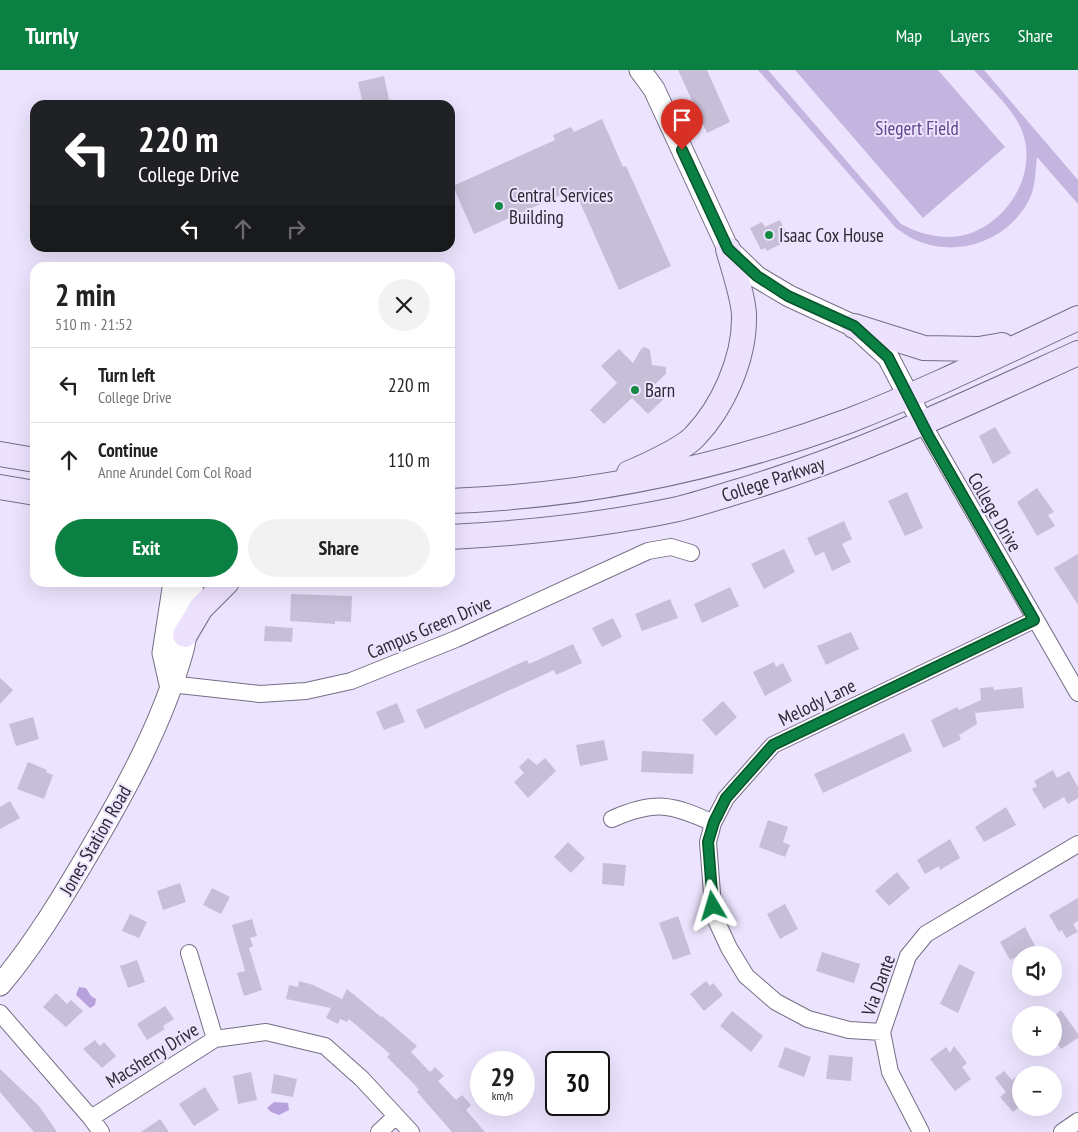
<!DOCTYPE html>
<meta charset="utf-8">
<style>
:root{--surface:#fff;--page:#f2f2f2;--text:#222;--muted:#767676;--line:#e0e0e0;--accent:#0b8043}
body{margin:0;font-family:"PT Sans Narrow",sans-serif;background:var(--page);color:var(--text);height:100vh;display:flex;flex-direction:column;font-size:19px;white-space:nowrap}
*{box-sizing:border-box;margin:0}
p{font-size:16px;color:var(--muted)}
.icon{flex:none;width:28px;height:28px;fill:none;stroke:currentColor;stroke-width:2;stroke-linecap:round;stroke-linejoin:round}
.map{position:relative;flex:1;overflow:hidden}
.sheet{position:absolute;left:30px;top:192px;width:425px;height:325px;display:flex;flex-direction:column;background:var(--surface);border-radius:15px;box-shadow:0 5px 20px #0002}
.sheet>*{flex:none}
.banner{position:absolute;left:30px;top:30px;width:425px;height:152px;border-radius:15px;box-shadow:0 5px 20px #0002;background:#202124;color:#fff;overflow:hidden}
.fabs{position:absolute;left:1012px;top:876px;display:grid;gap:10px}
.fabs a{display:grid;place-items:center;width:50px;height:50px;border-radius:50%;background:var(--surface);box-shadow:0 5px 20px #0002;font-size:25px}
.speed{position:absolute;left:470px;top:981px;display:flex;gap:10px;font-size:25px;font-weight:700;text-align:center}
.speed>*{display:grid;place-content:center;width:65px;height:65px;border-radius:50%;background:var(--surface);box-shadow:0 5px 20px #0002;line-height:1}
.speed small{font-size:12px;font-weight:400}
.speed .limit{border:2px solid #111;border-radius:8px;background:#fff;color:#111}
.pin{position:absolute;display:grid;place-items:center;width:42px;height:42px;color:#fff;margin:-51px -21px;border-radius:50% 50% 50% 0;rotate:-45deg;box-shadow:0 0 5px #0007}
.pin .icon{rotate:45deg}
.me{position:absolute;width:55px;margin:-28px;rotate:353deg;stroke-linejoin:round;filter:drop-shadow(0 0 4px #0008)}
.turn{display:flex;align-items:center;gap:18px;height:105px;padding:0 25px;font-size:22px}
.turn .icon{width:65px;height:65px;stroke-width:2.5}
.turn b{display:block;font-size:35px;line-height:42px}
.lanes{display:flex;align-items:center;height:48px;padding:0 25px;background:#0003;justify-content:center;gap:25px;direction:ltr}
.lanes .off{opacity:.35}
.round{display:grid;place-items:center;flex:none;width:52px;height:52px;border-radius:26px;background:var(--page)}
.head{display:flex;align-items:center;justify-content:space-between;height:85px;padding:0 25px}
h1{font-size:30px;font-weight:700;line-height:38px}
.button{display:flex;gap:10px;margin-top:auto;padding:10px 25px}
.button a{flex:1;height:58px;border-radius:30px;background:var(--accent);color:#fff;font-size:20px;font-weight:700;line-height:58px;text-align:center}
.button a+a{background:var(--page);color:var(--text)}
ul{padding:0;list-style:none}
li{display:flex;align-items:center;gap:15px;height:75px;padding:0 25px;border-top:1px solid var(--line)}
li div{flex:1}
li b{display:block;font-size:19px}
li em{font-style:normal}
header{display:flex;align-items:center;gap:30px;box-sizing:border-box;height:70px;padding:0 25px;background:var(--accent);color:#fff}
header strong{font-size:24px}
nav{display:flex;gap:28px;margin-inline-start:auto;font-size:18px}
.map>svg:first-child{display:block}
.green{fill:#c3b5df}
.water{fill:#b6a1dc}
.building{fill:#c7bed8}
.lines{fill:none;stroke-linecap:round;stroke-linejoin:round}
.minor-casing{stroke:#756e85;stroke-width:18}
.tertiary-casing{stroke:#756e85;stroke-width:23}
.secondary-casing{stroke:#756e85;stroke-width:26}
.minor{stroke:#fff;stroke-width:16}
.tertiary{stroke:#fff;stroke-width:21}
.secondary{stroke:#ede2fe;stroke-width:24}
.route-casing{stroke:#07532c;stroke-width:12}
.route{stroke:#0b8043;stroke-width:9}
.poi-dot{fill:#148943;stroke:#ece4fe;stroke-width:2}
.labels{text-anchor:middle;stroke-width:4;stroke-linejoin:round;paint-order:stroke}
.park-label{font-size:19px;fill:#60438b;stroke:#ece4fe}
.poi-label{font-size:19px;fill:#2d2a34;stroke:#ece4fe;text-anchor:start}
.street-label{font-size:19px;fill:#2d2a34;stroke:#ece4fe}
</style>
<header>
<strong>Turnly</strong>
<nav><a>Map</a><a>Layers</a><a>Share</a></nav>
</header>
<div class="map">
<svg width="1078" height="1062" viewBox="0 0 1078 1062">
<rect width="100%" height="100%" fill="#ece4fe"/>
<path class="green" d="M758 0H768L901 154C916 162 932 167 949 167 997 166 1037 113 1024 67 1017 41 991 20 974 0H984L1078 110V134L1037 87C1035 102 1036 118 1028 132 1001 180 938 192 896 158Z
M795 0H938L1005 77 923 148Z"/>
<path class="water" d="M79 917 86 918 91 926 96 929 95 935 90 938 76 925Z
M274 1032 288 1033 289 1040 279 1045 271 1042 267 1038Z"/>
<path class="building" d="M678 0H707L730 52 707 63Z
M384 6 390 35H363L358 12Z
M602 49 623 97 626 96 671 196 619 220 574 119 474 164 453 116 555 70 553 65 571 57 574 62Z
M780 150 787 164 779 170 781 174 767 181 765 178 761 180 750 158 762 152 765 157Z
M645 277 650 280 652 295 666 297V304L654 315 666 327 648 344 632 328 604 354 590 340 617 313 601 296 619 279 633 293 641 279Z
M995 357 1011 383 993 394 979 366Z
M1037 418 1054 442 1048 445 1055 456 1037 466 1017 432Z
M907 422 923 458 905 466 888 431Z
M844 451 852 469 842 474 851 492 832 501 824 482 815 486 807 468Z
M784 479 795 502 764 519 751 494Z
M1078 484V535L1054 498Z
M730 517 739 536 702 553 694 534Z
M291 524 352 526 351 552 335 551V554L290 551Z
M670 529 678 548 642 561 635 544Z
M613 548 622 567 602 577 592 558Z
M265 556 293 558 292 572 264 571Z
M851 562 859 579 826 595 817 576Z
M573 574 582 593 556 605 554 600 425 659 416 640 527 590 529 594Z
M774 592 776 597 783 593 792 611 765 626 753 602Z
M0 608 13 620 0 634Z
M993 617 994 620 1022 617 1024 638 975 643 977 654 959 665 961 669 958 671 943 678 931 650 957 637 959 640 981 630 980 618Z
M723 631 737 647 716 666 702 650Z
M397 633 405 652 384 660 376 642Z
M33 647 39 669 16 676 9 654Z
M904 663 912 681 823 723 814 704Z
M604 670 608 690 580 696 576 675Z
M642 681 694 684 693 704 641 702Z
M528 688 537 695 545 688 556 701 528 728 514 712 524 703 519 697Z
M28 692 47 700 46 702 53 705 44 729 17 719Z
M1053 700 1057 708 1069 701 1078 717V728L1068 734 1064 727 1044 739 1032 719 1037 716 1034 711Z
M10 731 20 748 0 759V737Z
M1006 737 1016 755 984 772 975 757Z
M768 750 788 757 783 772 790 775 785 787 759 777Z
M950 769 960 788 940 800 939 796 925 804 917 790Z
M568 772 585 788 571 803 554 787Z
M603 793 626 795 624 816 602 814Z
M897 802 910 818 889 836 875 821Z
M180 813 186 832 163 840 157 821Z
M212 818 230 827 221 844 203 835Z
M1078 828V851L1073 854 1078 862 1066 868 1062 860 1059 862 1049 845Z
M785 834 798 859 780 869 767 844Z
M130 844 147 852 139 868 122 861Z
M678 846 691 884 673 890 659 853Z
M252 849 257 866 250 868 253 876 249 878 262 920 244 926 237 903 245 901 232 855Z
M1025 857 1040 885H1020L1010 890 1000 872Z
M822 882 860 894 854 913 816 901Z
M137 890 145 912 128 918 120 896Z
M959 894 975 902 958 943 940 934Z
M299 911 313 915 342 929 347 919 381 947 382 946 417 976 411 982 430 1002 435 997 444 1006 438 1011 456 1030 462 1025 471 1035 466 1040 485 1062H452L417 1022 419 1020 414 1014 387 987 390 984 349 949 347 952 340 949 338 954 326 948 331 938 286 929 289 915 298 917Z
M706 911 710 916 713 913 723 925 704 941 690 924Z
M56 923 67 934 71 930 83 941 66 957 43 937Z
M165 936 174 949 163 956 165 959 147 970 137 954Z
M1061 940 1078 964V968L1061 979 1054 968V946Z
M732 941 763 966 751 982 720 956Z
M95 970 100 976 104 972 116 986 102 998 83 979Z
M954 976 967 993 962 997 971 1009 955 1021 930 989 946 977 950 983Z
M785 977 811 987 804 1007 778 997Z
M829 985 853 987 851 1011 826 1009Z
M0 999 39 1036 57 1062H34L0 1022Z
M1004 1001 1012 1010 1021 1002V1035L1013 1042 1000 1027 1006 1022 995 1008Z
M251 1002 257 1030 238 1034 233 1006Z
M274 1004 297 1009 293 1027 271 1023Z
M205 1017 219 1040 194 1056 179 1034Z
M160 1049 169 1062H141Z"/>
<g class="lines">
<defs>
<path id="minor" d="M923 354 1078 623
M170 614 260 624 306 621 351 611 456 569 648 481 671 477 691 483
M612 749C655 730 672 734 713 753
M189 883 215 969
M0 943 91 1048 101 1062
M882 962 849 960 808 949 776 932 746 906 729 878 716 850 713 836 708 772 713 753 726 728 773 675 1034 550
M91 1048 215 969 266 962 325 976 362 1009 411 1062
M379 1062 396 1046
M921 1062 890 1002 882 962 908 886 926 864 1078 774
M1062 1062 1078 1051"/>
<path id="tertiary" d="M640 0 654 19 728 179 757 207 789 226 854 256 888 287 923 354
M170 614 163 583 174 512
M0 915C33 876 59 833 85 789 124 723 162 655 183 580 188 558 190 535 193 512"/>
<path id="secondary" d="M854 256 924 278 979 279 1002 275
M0 384 35 390
M629 403C644 397 685 378 695 366 723 337 744 289 744 249 745 231 733 198 728 179
M0 417 35 423
M450 431C588 426 722 398 851 350 928 320 1003 283 1078 248
M450 467C527 463 603 455 678 439 698 434 717 428 736 422 855 387 966 334 1078 283
M185 565 201 538 227 512"/>
</defs>
<use href="#minor" class="minor-casing"/>
<use href="#tertiary" class="tertiary-casing"/>
<use href="#secondary" class="secondary-casing"/>
<use href="#minor" class="minor"/>
<use href="#tertiary" class="tertiary"/>
<use href="#secondary" class="secondary"/>
</g>
<g class="lines">
<defs>
<path id="route" d="M682 80 728 179 757 206 788 226 854 256 888 287 929 367 1034 550 773 675 726 728 714 752 708 772 713 836"/>
</defs>
<use href="#route" class="route-casing"/>
<use href="#route" class="route"/>
</g>
<g class="poi-dot">
<circle cx="499" cy="136" r="5"/>
<circle cx="769" cy="165" r="5"/>
<circle cx="635" cy="320" r="5"/>
</g>
<g class="labels">
<g class="park-label">
<text x="917" y="65">Siegert Field</text>
</g>
<g class="poi-label">
<text x="509" y="132">Central Services<tspan x="509" dy="22">Building</tspan></text>
<text x="779" y="172">Isaac Cox House</text>
<text x="645" y="327">Barn</text>
</g>
<g class="street-label">
<text transform="translate(773 409) rotate(-18)" y="7">College Parkway</text>
<text transform="translate(995 442) rotate(60)" y="7">College Drive</text>
<text transform="translate(429 557) rotate(-23)" y="7">Campus Green Drive</text>
<text transform="translate(817 632) rotate(-26)" y="7">Melody Lane</text>
<text transform="translate(95 770) rotate(-60)" y="7">Jones Station Road</text>
<text transform="translate(878 915) rotate(-70)" y="7">Via Dante</text>
<text transform="translate(152 985) rotate(-32)" y="7">Macsherry Drive</text>
</g>
</g>
</svg>
<div class="fabs">
<a><svg class="icon" aria-label="sound" viewBox="0 0 24 24"><path d="M4 9h4l5-4v14l-5-4H4zM17 9q2 3 0 6"/></svg></a>
<a>+</a>
<a>−</a>
</div>
<div class="speed"><div>29<small>km/h</small></div><div class="limit">30</div></div>
<div class="pin" style="left:682px;top:80px;background:#d93025"><svg class="icon" aria-label="arrive" viewBox="0 0 24 24"><path d="M6 21V4h12l-3 4 3 4H6"/></svg></div>
<svg class="me" style="left:713px;top:836px" viewBox="-20 -20 40 40"><path d="M0-17L14 15 0 8-14 15z" fill="#0b8043" stroke="#fff" stroke-width="4"/></svg>
<div class="banner">
<div class="turn"><svg class="icon" aria-label="left" viewBox="0 0 24 24"><path d="M17 20v-9H6M10 6l-5 5 5 5"/></svg><div><b>220 m</b>College Drive</div></div>
<div class="lanes"><svg class="icon" aria-label="left" viewBox="0 0 24 24"><path d="M17 20v-9H6M10 6l-5 5 5 5"/></svg><svg class="icon off" aria-label="ahead" viewBox="0 0 24 24"><path d="M12 20V5M6 11l6-6 6 6"/></svg><svg class="icon off" aria-label="right" viewBox="0 0 24 24"><path d="M7 20v-9h11M14 6l5 5-5 5"/></svg></div>
</div>
<section class="sheet">
<div class="head"><div><h1>2 min</h1><p>510 m · 21:52</p></div><a class="round"><svg class="icon" aria-label="close" viewBox="0 0 24 24"><path d="M6 6l12 12M18 6L6 18"/></svg></a></div>
<ul>
<li><svg class="icon" aria-label="left" viewBox="0 0 24 24"><path d="M17 20v-9H6M10 6l-5 5 5 5"/></svg><div><b>Turn left</b><p>College Drive</p></div><em>220 m</em></li>
<li><svg class="icon" aria-label="ahead" viewBox="0 0 24 24"><path d="M12 20V5M6 11l6-6 6 6"/></svg><div><b>Continue</b><p>Anne Arundel Com Col Road</p></div><em>110 m</em></li>
</ul>
<div class="button"><a>Exit</a><a>Share</a></div>
</section>
</div>
